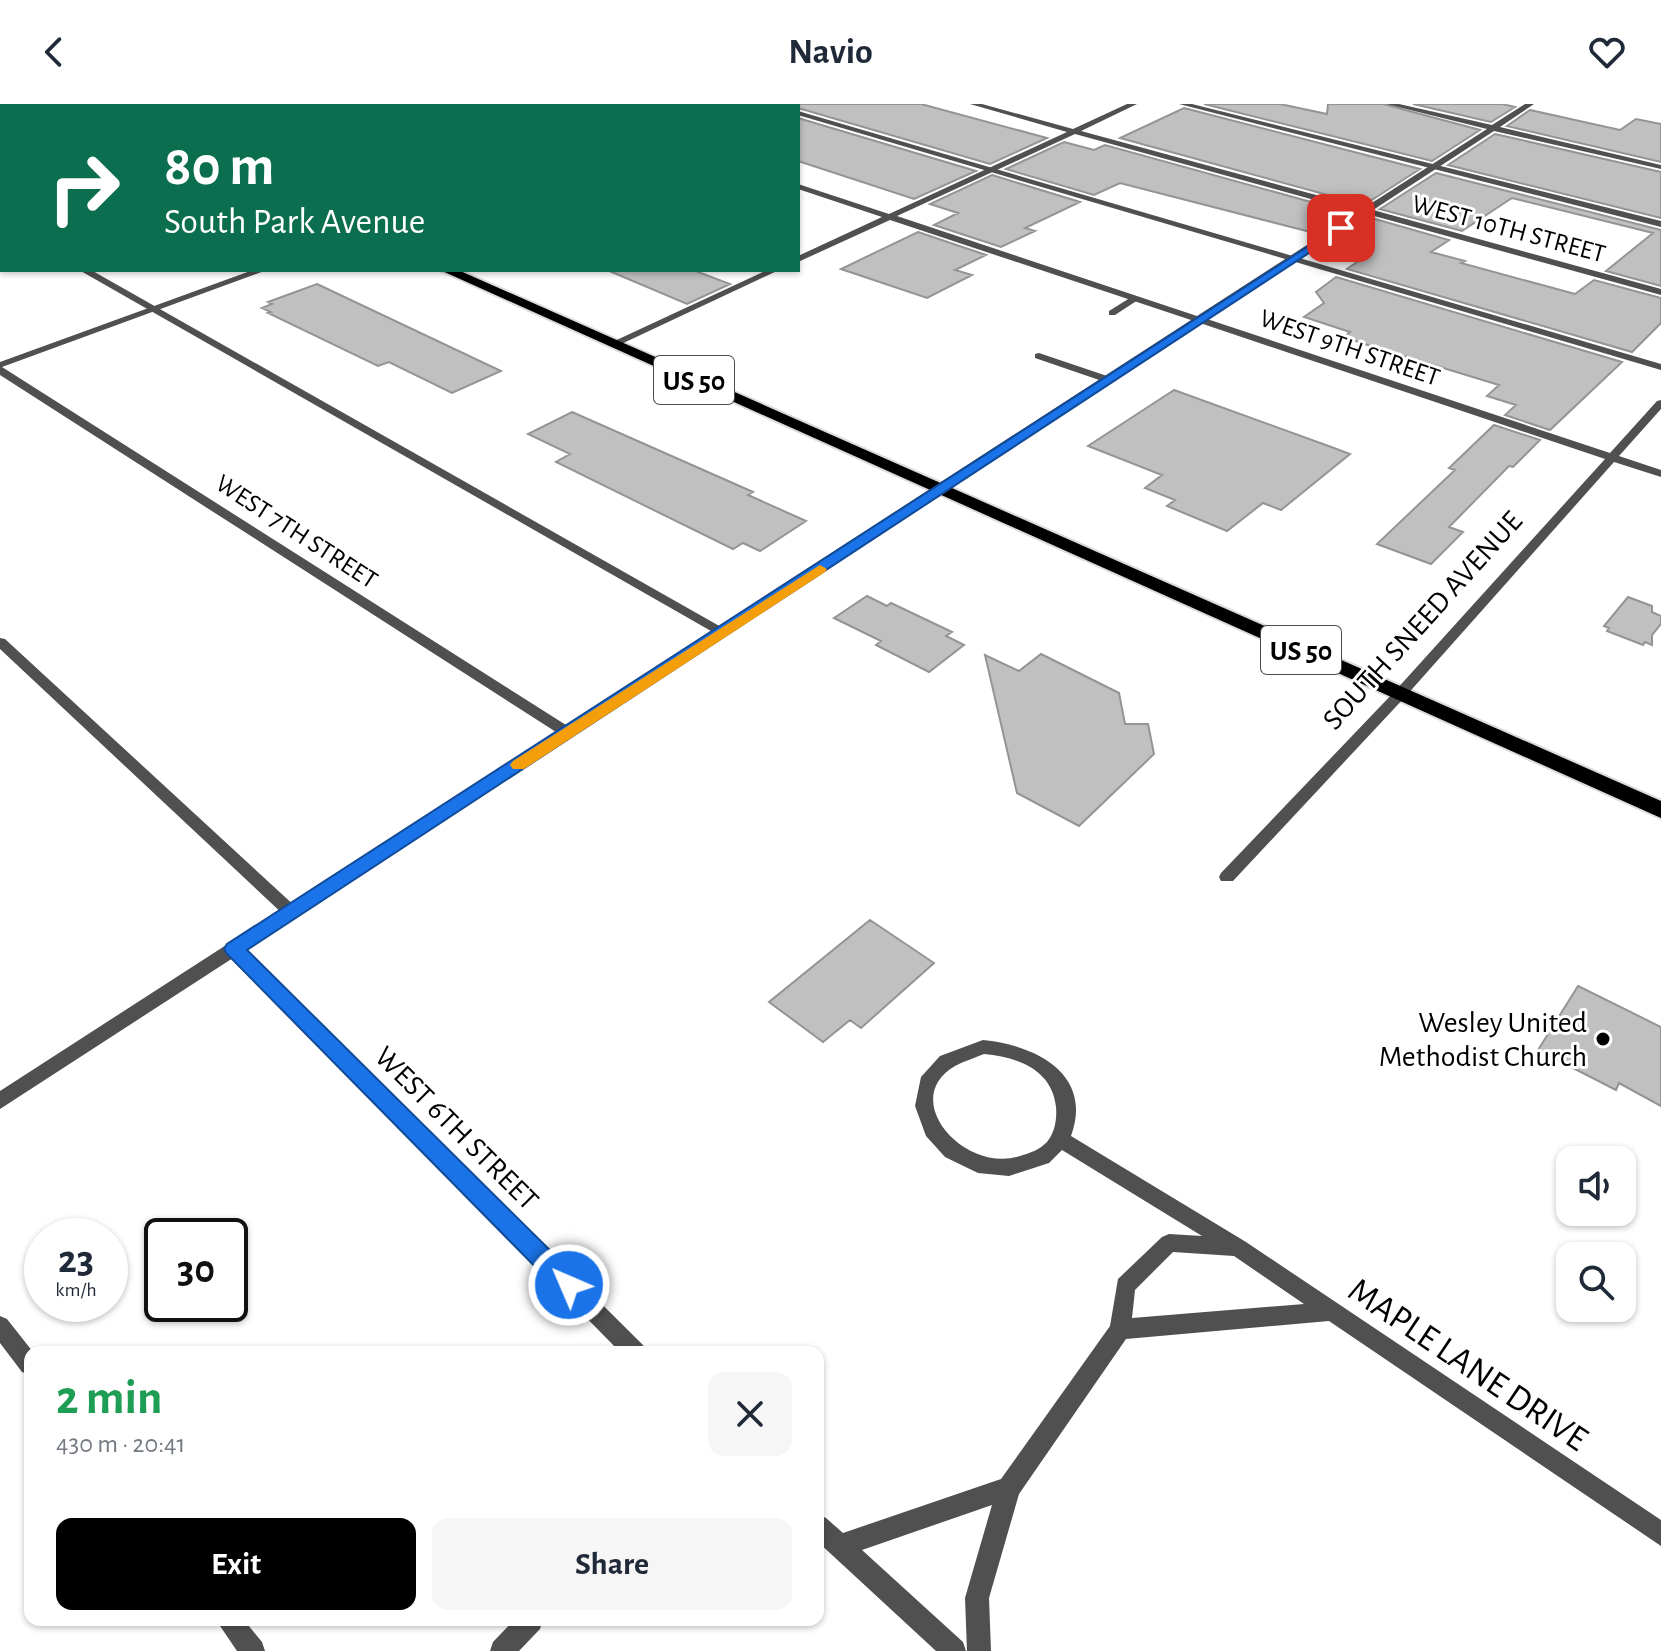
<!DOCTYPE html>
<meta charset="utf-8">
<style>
:root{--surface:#fff;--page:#f6f6f7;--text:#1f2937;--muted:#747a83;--accent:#000}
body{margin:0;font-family:"Alegreya Sans",sans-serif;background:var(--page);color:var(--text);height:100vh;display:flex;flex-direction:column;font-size:30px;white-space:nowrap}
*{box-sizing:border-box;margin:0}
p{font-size:26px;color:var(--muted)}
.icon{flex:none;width:44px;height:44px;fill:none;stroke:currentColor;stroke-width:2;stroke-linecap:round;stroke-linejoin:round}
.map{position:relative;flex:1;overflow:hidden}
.drawer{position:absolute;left:24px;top:1242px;width:800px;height:280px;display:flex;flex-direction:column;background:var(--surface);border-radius:16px;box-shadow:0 2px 6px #0004}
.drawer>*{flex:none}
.banner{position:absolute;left:0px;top:0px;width:800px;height:168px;box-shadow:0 2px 6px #0004;background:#0b6e4f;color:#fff;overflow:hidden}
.controls{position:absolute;left:1556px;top:1042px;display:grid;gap:16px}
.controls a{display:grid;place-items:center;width:80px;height:80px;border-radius:16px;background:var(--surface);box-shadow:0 2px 6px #0004;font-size:40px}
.speed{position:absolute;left:24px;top:1114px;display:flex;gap:16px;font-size:40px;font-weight:700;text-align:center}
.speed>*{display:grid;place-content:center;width:104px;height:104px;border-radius:50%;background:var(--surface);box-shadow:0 2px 6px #0004;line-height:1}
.speed small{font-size:20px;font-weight:400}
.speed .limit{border:4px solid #111;border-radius:12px;background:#fff;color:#111}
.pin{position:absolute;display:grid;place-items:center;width:68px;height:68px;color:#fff;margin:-34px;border-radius:16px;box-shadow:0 4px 12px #0006}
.me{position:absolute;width:88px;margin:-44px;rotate:315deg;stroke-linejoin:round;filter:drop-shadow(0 0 6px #0008)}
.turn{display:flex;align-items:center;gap:28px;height:168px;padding:0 32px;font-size:36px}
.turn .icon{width:104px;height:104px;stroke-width:2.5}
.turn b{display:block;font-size:56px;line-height:68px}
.round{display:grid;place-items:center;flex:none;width:84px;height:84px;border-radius:16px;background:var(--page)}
.head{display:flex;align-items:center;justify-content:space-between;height:136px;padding:0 32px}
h1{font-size:48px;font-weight:600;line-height:60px;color:#1e9e55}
.action{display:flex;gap:16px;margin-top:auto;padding:16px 32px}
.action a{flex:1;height:92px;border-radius:16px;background:var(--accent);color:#fff;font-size:32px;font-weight:600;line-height:92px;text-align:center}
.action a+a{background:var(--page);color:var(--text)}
header{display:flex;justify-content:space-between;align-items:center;height:104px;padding:0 32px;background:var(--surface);font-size:36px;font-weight:600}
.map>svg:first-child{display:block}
.building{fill:#c0c0c0;stroke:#949494;stroke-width:2}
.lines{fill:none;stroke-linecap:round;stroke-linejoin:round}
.highway-casing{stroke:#dbdbdb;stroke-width:4}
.lane{fill:#505050;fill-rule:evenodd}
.street{fill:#505050;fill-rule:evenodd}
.highway{fill:#000;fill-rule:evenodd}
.route{fill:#1a73e8;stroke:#114b97;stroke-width:2}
.slow{fill:#f59e0b}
.poi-dot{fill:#000;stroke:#fff;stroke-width:3}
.labels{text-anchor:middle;stroke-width:6;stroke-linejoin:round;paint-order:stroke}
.far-street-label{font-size:26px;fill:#000;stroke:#fff}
.shield{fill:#fff;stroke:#4c4c4c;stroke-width:2}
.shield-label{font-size:28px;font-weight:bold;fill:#000}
.street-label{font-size:30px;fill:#000;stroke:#fff}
.poi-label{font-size:30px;fill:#000;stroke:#fff;text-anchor:end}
.near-street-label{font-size:36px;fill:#000;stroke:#fff}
</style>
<header><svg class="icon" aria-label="back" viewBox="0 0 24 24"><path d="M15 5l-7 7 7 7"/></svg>Navio<svg class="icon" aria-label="heart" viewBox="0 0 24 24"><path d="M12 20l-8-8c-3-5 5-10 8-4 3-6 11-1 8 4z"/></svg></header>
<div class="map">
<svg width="1661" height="1547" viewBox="0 0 1661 1547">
<rect width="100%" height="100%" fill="#fff"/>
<path class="building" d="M798 0H921L1047 34 990 60 798 4Z
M1204 0H1280L1327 10 1328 0H1383L1480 26 1432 57Z
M1413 0H1502L1515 3 1491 18Z
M1184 4 1420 65 1364 101 1120 34Z
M1530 6 1620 26 1636 15 1661 20V58L1507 22Z
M798 14 976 67 914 95 798 57Z
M1495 30 1661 68V114L1448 61Z
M1064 38 1094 46 1105 41 1351 109 1318 130 1120 79 1094 91 1006 65Z
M1436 69 1661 126V182L1606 167 1653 129 1512 94 1462 127 1380 105Z
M992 71 1080 98 1025 124 1035 127 1001 143 934 121 958 109 930 100Z
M1368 113 1449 136 1431 148 1465 157 1461 159 1575 190 1594 176 1661 194V219L1632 248 1347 165 1373 147 1334 135Z
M918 128 986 151 955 166 972 171 927 194 841 165Z
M607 166H693L730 180 687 200Z
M1336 173 1622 258 1550 326 1505 311 1516 301 1487 292 1499 281 1358 238 1345 232 1350 228 1304 213 1324 199 1316 188Z
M317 180 501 267 452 289 389 258 378 262 268 209 271 208 262 204 272 200 268 198Z
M1174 286 1334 344 1350 350 1281 406 1263 399 1227 427 1167 402 1175 396 1145 384 1162 371 1088 342Z
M572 308 753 388 748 391 806 417 760 447 743 439 733 445 556 358 570 350 528 330Z
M1494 321 1540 336 1513 363 1509 362 1449 423 1463 428 1431 460 1377 440 1455 366 1449 364Z
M867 492 887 502 891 499 952 528 946 532 964 541 929 568 876 541 881 537 834 514Z
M1628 493 1652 502V508L1661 512V520L1652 531V541L1645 538 1643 541 1607 527 1609 524 1604 522Z
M1041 550 1119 589 1125 620H1148L1154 650 1079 722 1017 689 985 551 1019 567Z
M870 816 934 859 861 924 850 916 823 938 769 898Z
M1578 882 1661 923V1002L1619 979 1616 986 1538 946Z"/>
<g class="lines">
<defs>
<path id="highway" d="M69 0H82L83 2H70Z
M440 166H458L1661 697V714Z"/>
</defs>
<use href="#highway" class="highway-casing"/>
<path class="lane" d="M1179 0H1192L1661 117V123Z
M798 7 1661 260V266L798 11Z
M0 115 2 116V122L0 121Z
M79 166H91L730 528 723 532 718 531Z
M1133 192 1141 194 1115 211H1109V207Z
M1039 249 1113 274 1114 276 1105 278 1035 254V250Z
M0 534 5 535 297 804 299 808 297 812H285L0 545Z
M0 1212 7 1215 33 1248H30V1271L22 1268 0 1239Z
M216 1516H244L262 1538 265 1547H237Z"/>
<path class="street" d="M970 0H982L1073 25 1127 0H1137L1081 27 1364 104 1487 25 1386 0H1399L1492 21 1525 0H1534L1500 23 1661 61V65L1494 27 1373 106 1661 185V191L1367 110 1207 215 1610 349 1657 297 1661 296V305L1619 352 1661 366V373L1614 358 1405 593 1233 777H1221L1219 773 1221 769 1395 587 1605 355 1200 219 245 846 643 1241 646 1248H620L233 854 0 1005V987L556 628 0 271V258L253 166H267L2 263 566 621 1191 216 890 116 798 158V152L882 113 798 85V80L889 110 1067 28ZM1075 30 1358 108 1197 212 897 112Z
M767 166H779L617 242 608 240Z
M983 936C1034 941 1094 969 1071 1032L1246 1138 1661 1416V1442L1329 1217 1126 1235 1019 1390 989 1494 991 1547H967L965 1494 992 1401 862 1446 963 1538 966 1547H936L818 1438V1410L826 1414 843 1429 1001 1375 1110 1222 1118 1175 1162 1133 1169 1130 1202 1132 1062 1046 1049 1059 1009 1072 978 1069 945 1053 926 1032 915 1002 921 973 940 952ZM984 950C1017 953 1052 965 1056 1003 1057 1015 1055 1028 1047 1038 1039 1046 1030 1049 1020 1052 964 1070 898 995 955 962 964 957 975 954 984 950ZM1173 1148 1234 1152 1304 1200 1132 1214 1135 1186Z
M514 1516H543L540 1525 519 1547H490L493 1538Z"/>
<use href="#highway" class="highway"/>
</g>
<path class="route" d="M1341 121 1344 126 247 846 577 1173 580 1181 577 1188 569 1192 560 1188 227 850 224 845 227 840Z"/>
<path class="slow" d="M820 461 827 465 825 468 524 665H513L510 661 513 657Z"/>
<circle class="poi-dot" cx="1603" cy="935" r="8"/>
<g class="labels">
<g class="far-street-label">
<text transform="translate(1509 124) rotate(15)" y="9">WEST 10TH STREET</text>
<text transform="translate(1350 243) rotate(19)" y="9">WEST 9TH STREET</text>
<text transform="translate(297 427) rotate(33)" y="9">WEST 7TH STREET</text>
</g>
<g class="shield">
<rect x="654" y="252" width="80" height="48" rx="6"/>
<rect x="1261" y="522" width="80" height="48" rx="6"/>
</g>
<g class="shield-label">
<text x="694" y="286">US 50</text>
<text x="1301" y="556">US 50</text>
</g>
<g class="street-label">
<text transform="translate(1422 516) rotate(-48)" y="10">SOUTH SNEED AVENUE</text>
<text transform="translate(457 1024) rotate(45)" y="10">WEST 6TH STREET</text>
</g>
<g class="poi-label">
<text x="1587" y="928">Wesley United<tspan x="1587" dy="34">Methodist Church</tspan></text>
</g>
<g class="near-street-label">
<text transform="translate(1469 1259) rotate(34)" y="13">MAPLE LANE DRIVE</text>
</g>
</g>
</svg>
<div class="controls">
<a><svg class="icon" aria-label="sound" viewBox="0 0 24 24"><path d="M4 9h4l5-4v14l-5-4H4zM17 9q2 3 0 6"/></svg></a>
<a><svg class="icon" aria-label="search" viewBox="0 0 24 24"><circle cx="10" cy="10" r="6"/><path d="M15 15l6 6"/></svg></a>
</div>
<div class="speed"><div>23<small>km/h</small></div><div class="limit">30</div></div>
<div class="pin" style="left:1341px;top:124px;background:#d93025"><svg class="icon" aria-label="arrive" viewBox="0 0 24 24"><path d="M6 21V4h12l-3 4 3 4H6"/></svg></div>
<svg class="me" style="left:569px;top:1181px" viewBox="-20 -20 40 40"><circle r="17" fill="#1a73e8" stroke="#fff" stroke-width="3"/><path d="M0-11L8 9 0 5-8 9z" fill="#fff"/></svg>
<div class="banner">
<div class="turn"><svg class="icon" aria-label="right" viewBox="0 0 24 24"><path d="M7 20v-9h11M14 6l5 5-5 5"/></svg><div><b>80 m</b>South Park Avenue</div></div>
</div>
<section class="drawer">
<div class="head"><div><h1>2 min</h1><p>430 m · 20:41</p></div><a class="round"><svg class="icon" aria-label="close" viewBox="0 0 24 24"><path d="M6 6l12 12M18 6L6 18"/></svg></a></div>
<div class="action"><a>Exit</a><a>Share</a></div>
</section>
</div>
